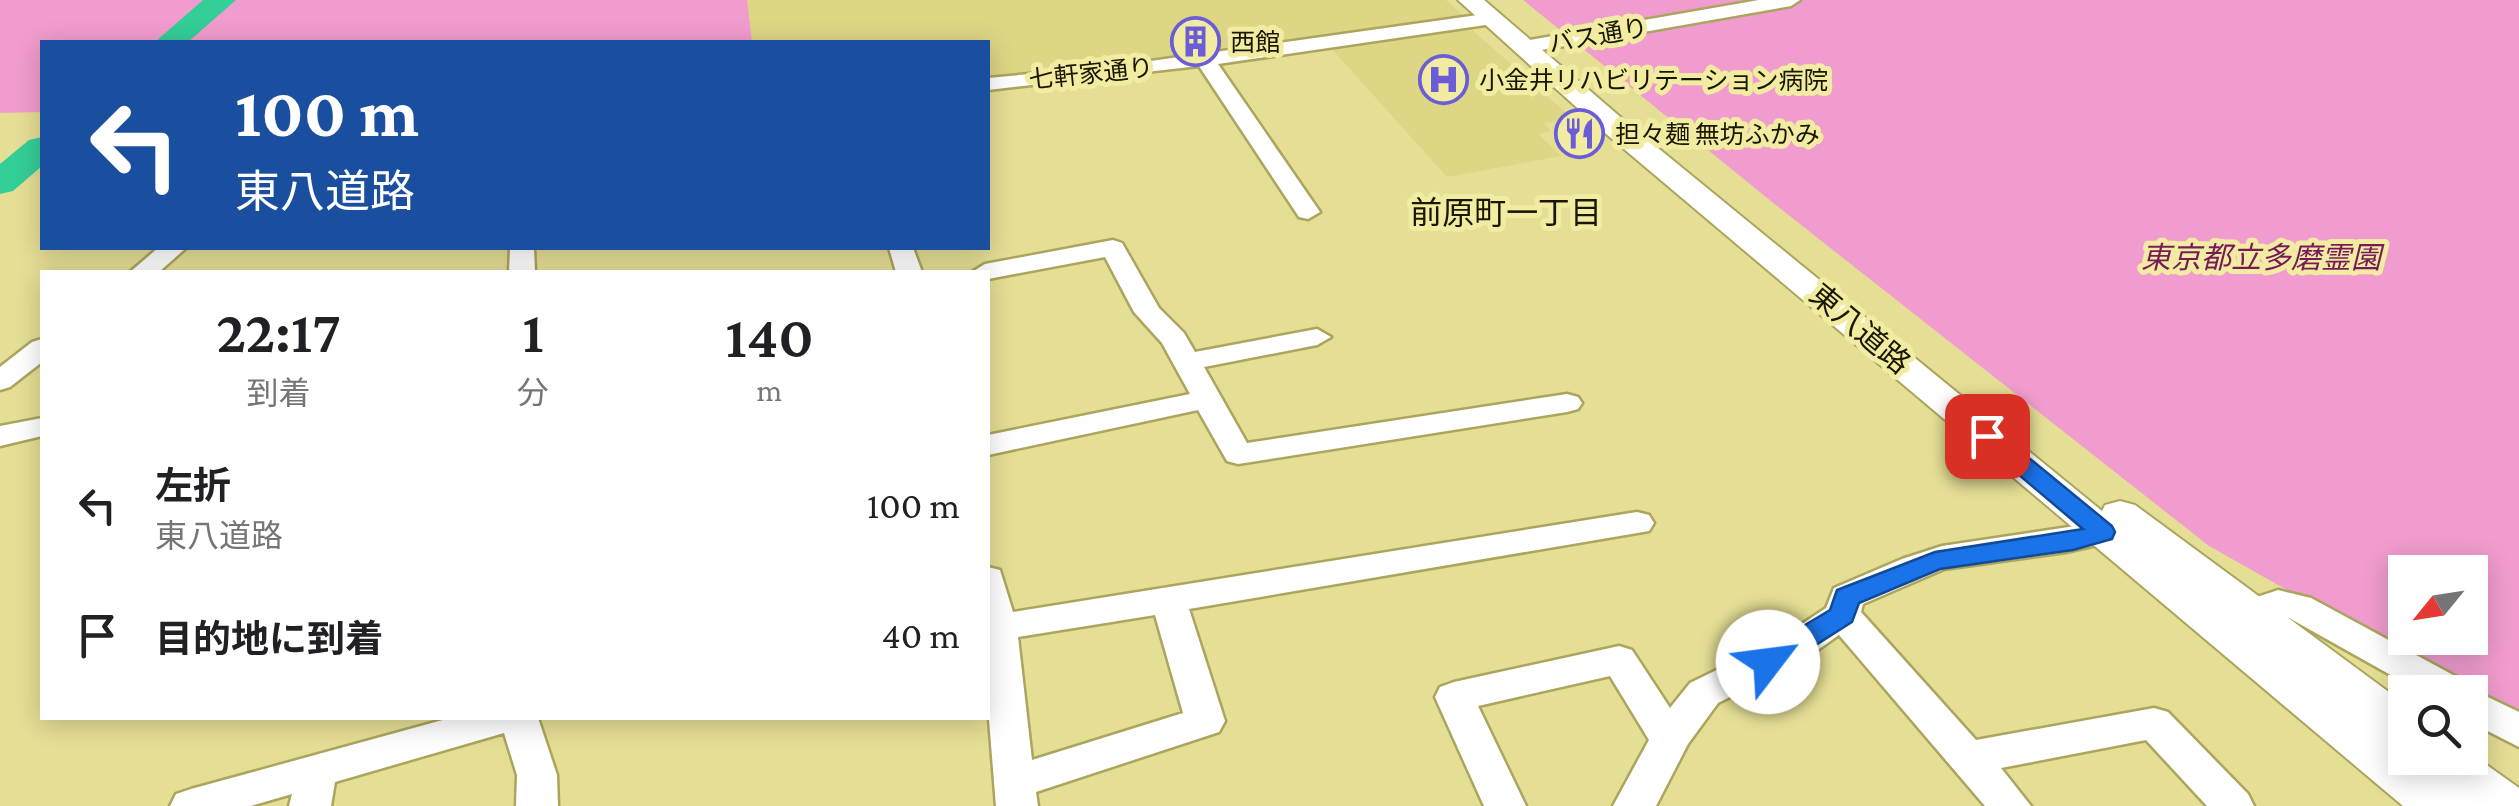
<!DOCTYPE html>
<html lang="ja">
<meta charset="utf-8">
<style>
:root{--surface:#fff;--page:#f2f2f2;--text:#202124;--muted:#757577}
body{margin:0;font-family:"Crimson Pro","Noto Sans JP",serif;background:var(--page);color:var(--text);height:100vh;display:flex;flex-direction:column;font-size:38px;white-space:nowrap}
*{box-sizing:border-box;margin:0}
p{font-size:32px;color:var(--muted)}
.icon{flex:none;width:55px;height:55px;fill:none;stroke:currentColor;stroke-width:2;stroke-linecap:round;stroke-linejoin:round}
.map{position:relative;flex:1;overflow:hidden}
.drawer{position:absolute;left:40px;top:270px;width:950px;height:450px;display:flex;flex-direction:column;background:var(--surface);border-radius:0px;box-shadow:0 5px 25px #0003}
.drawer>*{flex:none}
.guide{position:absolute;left:40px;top:40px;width:950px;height:210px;border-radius:0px;box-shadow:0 5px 25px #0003;background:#1a4fa0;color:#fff;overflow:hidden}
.needle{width:65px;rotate:240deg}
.fabs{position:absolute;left:2388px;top:555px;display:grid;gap:20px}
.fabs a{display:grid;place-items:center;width:100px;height:100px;border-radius:0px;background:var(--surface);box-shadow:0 5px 25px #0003;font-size:50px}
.pin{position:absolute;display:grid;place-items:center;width:85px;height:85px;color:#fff;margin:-42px;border-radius:20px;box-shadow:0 5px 15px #0006}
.me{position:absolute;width:110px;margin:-55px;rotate:60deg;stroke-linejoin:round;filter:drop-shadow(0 0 8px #0008)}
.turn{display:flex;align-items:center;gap:35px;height:210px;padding:0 30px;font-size:45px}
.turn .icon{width:130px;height:130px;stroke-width:2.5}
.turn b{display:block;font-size:70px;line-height:85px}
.eta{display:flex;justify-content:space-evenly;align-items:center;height:170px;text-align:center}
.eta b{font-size:60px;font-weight:600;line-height:70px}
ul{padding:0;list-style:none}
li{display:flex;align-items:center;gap:30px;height:130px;padding:0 30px}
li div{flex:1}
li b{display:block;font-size:38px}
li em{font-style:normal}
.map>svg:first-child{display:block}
.built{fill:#ddd684}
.green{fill:#f19cce;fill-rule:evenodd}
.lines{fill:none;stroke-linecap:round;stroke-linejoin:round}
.river{fill:#34ce97;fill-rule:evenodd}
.minor-casing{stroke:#aba55d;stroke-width:5}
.major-casing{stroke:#aba55d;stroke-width:4}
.minor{fill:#fff;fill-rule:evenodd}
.major{fill:#fff;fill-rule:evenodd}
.route{fill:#1a73e8;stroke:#114b97;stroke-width:2.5}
.labels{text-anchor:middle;stroke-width:10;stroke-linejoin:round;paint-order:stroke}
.far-street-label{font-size:25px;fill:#1a1700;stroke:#f2eca2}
.far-poi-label{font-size:25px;fill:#1a1700;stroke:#f2eca2;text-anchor:start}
.park-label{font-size:30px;font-style:italic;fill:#771a5a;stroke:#f2eca2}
.street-label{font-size:30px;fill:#1a1700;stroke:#f2eca2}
.neighbourhood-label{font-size:32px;fill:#1a1700;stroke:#f2eca2}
</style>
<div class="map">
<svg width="2519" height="806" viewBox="0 0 2519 806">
<rect width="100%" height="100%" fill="#e5de95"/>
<path class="built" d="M731 0H1446L1468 20 1110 69 988 80V42H730Z
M1470 28 1573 119 1544 123 1551 131 1538 134 1561 156 1447 177 1329 46Z"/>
<path class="green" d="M0 0H747L752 42H42V112L0 113Z
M1523 0H2519V721L2209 546 1777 206ZM2405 572H2470V638H2405Z"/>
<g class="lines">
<path class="river" d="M203 0H236L188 42H155Z
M42 137V166L13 191 0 194V164L29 140Z"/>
<defs>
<path id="minor" d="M1759 0H1800L1791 6 1524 53 1514 47 1524 41Z
M1492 13 1499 15V23L1218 64 1320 212 1308 219 1299 217 1199 66 988 90V78L1115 66Z
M1113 240 1122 243 1159 308 1184 333 1195 352 1317 329 1331 337 1317 345 1204 367 1247 443 1567 394 1578 397 1582 403 1578 409 1567 412 1238 464 1227 461 1198 410 988 455V435L1190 394 1162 343 1134 312 1105 257 988 279V272H972L985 264Z
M158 248H186L159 272H130Z
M510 248H534L535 272H509Z
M889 248H913L922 272H896Z
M42 339V362L10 387 0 390V367L32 342Z
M42 418V436L0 446V426Z
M1637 512 1649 515 1654 523 1649 531 1189 609 1225 721 1219 732 1036 792 1038 806H996L988 707V567L1000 570 1013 612ZM1155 615 1183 713 1032 760 1018 637Z
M2102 522 2114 525 2119 533 2114 541 2066 552 1944 569 1863 604 1861 612 1976 740 2154 708 2168 712 2248 794 2254 806H2207L2146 740 2001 768 2031 806H1985L1839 635 1802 661 1718 703 1688 744 1656 806H1613L1649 740 1610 676 1478 706 1526 806H1484L1435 697 1440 687 1454 682 1619 646 1632 650 1670 708 1690 683 1776 641 1826 608 1834 588 1902 559 1942 546Z
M2278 590 2311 598 2466 682 2469 688 2519 712V747L2470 722V692H2421L2289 618C2270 614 2256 628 2236 622L2231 613 2236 604Z
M450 718H538L557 775 558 806H516L517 775 504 733 335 782 331 806H289L292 794 251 806H170L176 794 191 789Z"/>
<path id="major" d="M1458 0H1484L1625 121 2102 511 2105 505 2120 501 2135 505 2405 704V758H2470V753L2519 788V806H2403L1605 133Z"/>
</defs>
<use href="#minor" class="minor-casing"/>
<use href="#major" class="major-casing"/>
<use href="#minor" class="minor"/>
<use href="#major" class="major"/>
</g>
<path class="route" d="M1987 429 1996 431 2112 526 2115 532 2112 539 2073 550 1940 569 1859 603 1852 622 1778 669 1768 672 1757 669 1753 662 1757 654 1830 610 1837 590 1935 552 2083 529 1979 441 1976 436Z"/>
<defs>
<symbol id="building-ring" viewBox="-11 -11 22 22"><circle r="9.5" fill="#f2eca2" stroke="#6a5dd7" stroke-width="1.5"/><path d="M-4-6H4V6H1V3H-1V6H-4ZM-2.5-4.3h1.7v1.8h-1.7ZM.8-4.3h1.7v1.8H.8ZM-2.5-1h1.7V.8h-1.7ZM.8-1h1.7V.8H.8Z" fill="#6a5dd7"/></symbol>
<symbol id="hospital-ring" viewBox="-11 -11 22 22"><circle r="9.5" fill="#f2eca2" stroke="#6a5dd7" stroke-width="1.5"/><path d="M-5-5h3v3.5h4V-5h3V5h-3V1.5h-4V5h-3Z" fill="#6a5dd7"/></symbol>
<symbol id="restaurant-ring" viewBox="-11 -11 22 22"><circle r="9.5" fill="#f2eca2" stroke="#6a5dd7" stroke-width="1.5"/><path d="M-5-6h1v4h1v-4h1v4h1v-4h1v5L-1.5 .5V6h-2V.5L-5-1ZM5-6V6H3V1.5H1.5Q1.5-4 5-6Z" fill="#6a5dd7"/></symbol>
</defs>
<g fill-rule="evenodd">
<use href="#building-ring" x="1168" y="14" width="55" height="55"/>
<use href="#hospital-ring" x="1416" y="52" width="55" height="55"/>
<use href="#restaurant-ring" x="1552" y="106" width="55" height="55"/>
</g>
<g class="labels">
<g class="far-street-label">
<text transform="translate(1598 35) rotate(-10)" y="9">バス通り</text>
<text transform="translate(1091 73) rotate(-6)" y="9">七軒家通り</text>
</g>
<g class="far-poi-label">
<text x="1230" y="51">西館</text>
<text x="1479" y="89">小金井リハビリテーション病院</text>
<text x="1615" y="143">担々麺 無坊ふかみ</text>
</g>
<g class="park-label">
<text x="2261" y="268">東京都立多磨霊園</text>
</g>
<g class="street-label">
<text transform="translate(1860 329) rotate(40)" y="10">東八道路</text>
</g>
<g class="neighbourhood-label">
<text x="1506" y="224">前原町一丁目</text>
</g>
</g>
</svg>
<div class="fabs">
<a><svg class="needle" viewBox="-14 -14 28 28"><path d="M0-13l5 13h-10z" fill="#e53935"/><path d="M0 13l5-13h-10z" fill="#757577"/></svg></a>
<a><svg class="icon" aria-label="search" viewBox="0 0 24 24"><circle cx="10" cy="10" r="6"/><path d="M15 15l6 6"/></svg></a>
</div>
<div class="pin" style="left:1987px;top:436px;background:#d93025"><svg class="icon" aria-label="arrive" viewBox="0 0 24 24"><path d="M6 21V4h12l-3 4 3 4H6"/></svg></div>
<svg class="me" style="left:1768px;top:662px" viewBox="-20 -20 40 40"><circle r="19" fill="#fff"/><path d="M0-13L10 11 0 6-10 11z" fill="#1a73e8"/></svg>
<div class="guide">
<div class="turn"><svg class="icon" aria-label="left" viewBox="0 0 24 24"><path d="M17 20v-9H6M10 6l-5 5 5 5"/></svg><div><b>100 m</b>東八道路</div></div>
</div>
<section class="drawer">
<div class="eta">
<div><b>22:17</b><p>到着</p></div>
<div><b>1</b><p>分</p></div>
<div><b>140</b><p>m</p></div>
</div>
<ul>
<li><svg class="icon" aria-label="left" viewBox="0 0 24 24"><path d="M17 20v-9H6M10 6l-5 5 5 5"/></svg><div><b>左折</b><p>東八道路</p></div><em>100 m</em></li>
<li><svg class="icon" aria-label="arrive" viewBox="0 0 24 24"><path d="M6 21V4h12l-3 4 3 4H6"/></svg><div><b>目的地に到着</b></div><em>40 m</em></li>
</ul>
</section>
</div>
